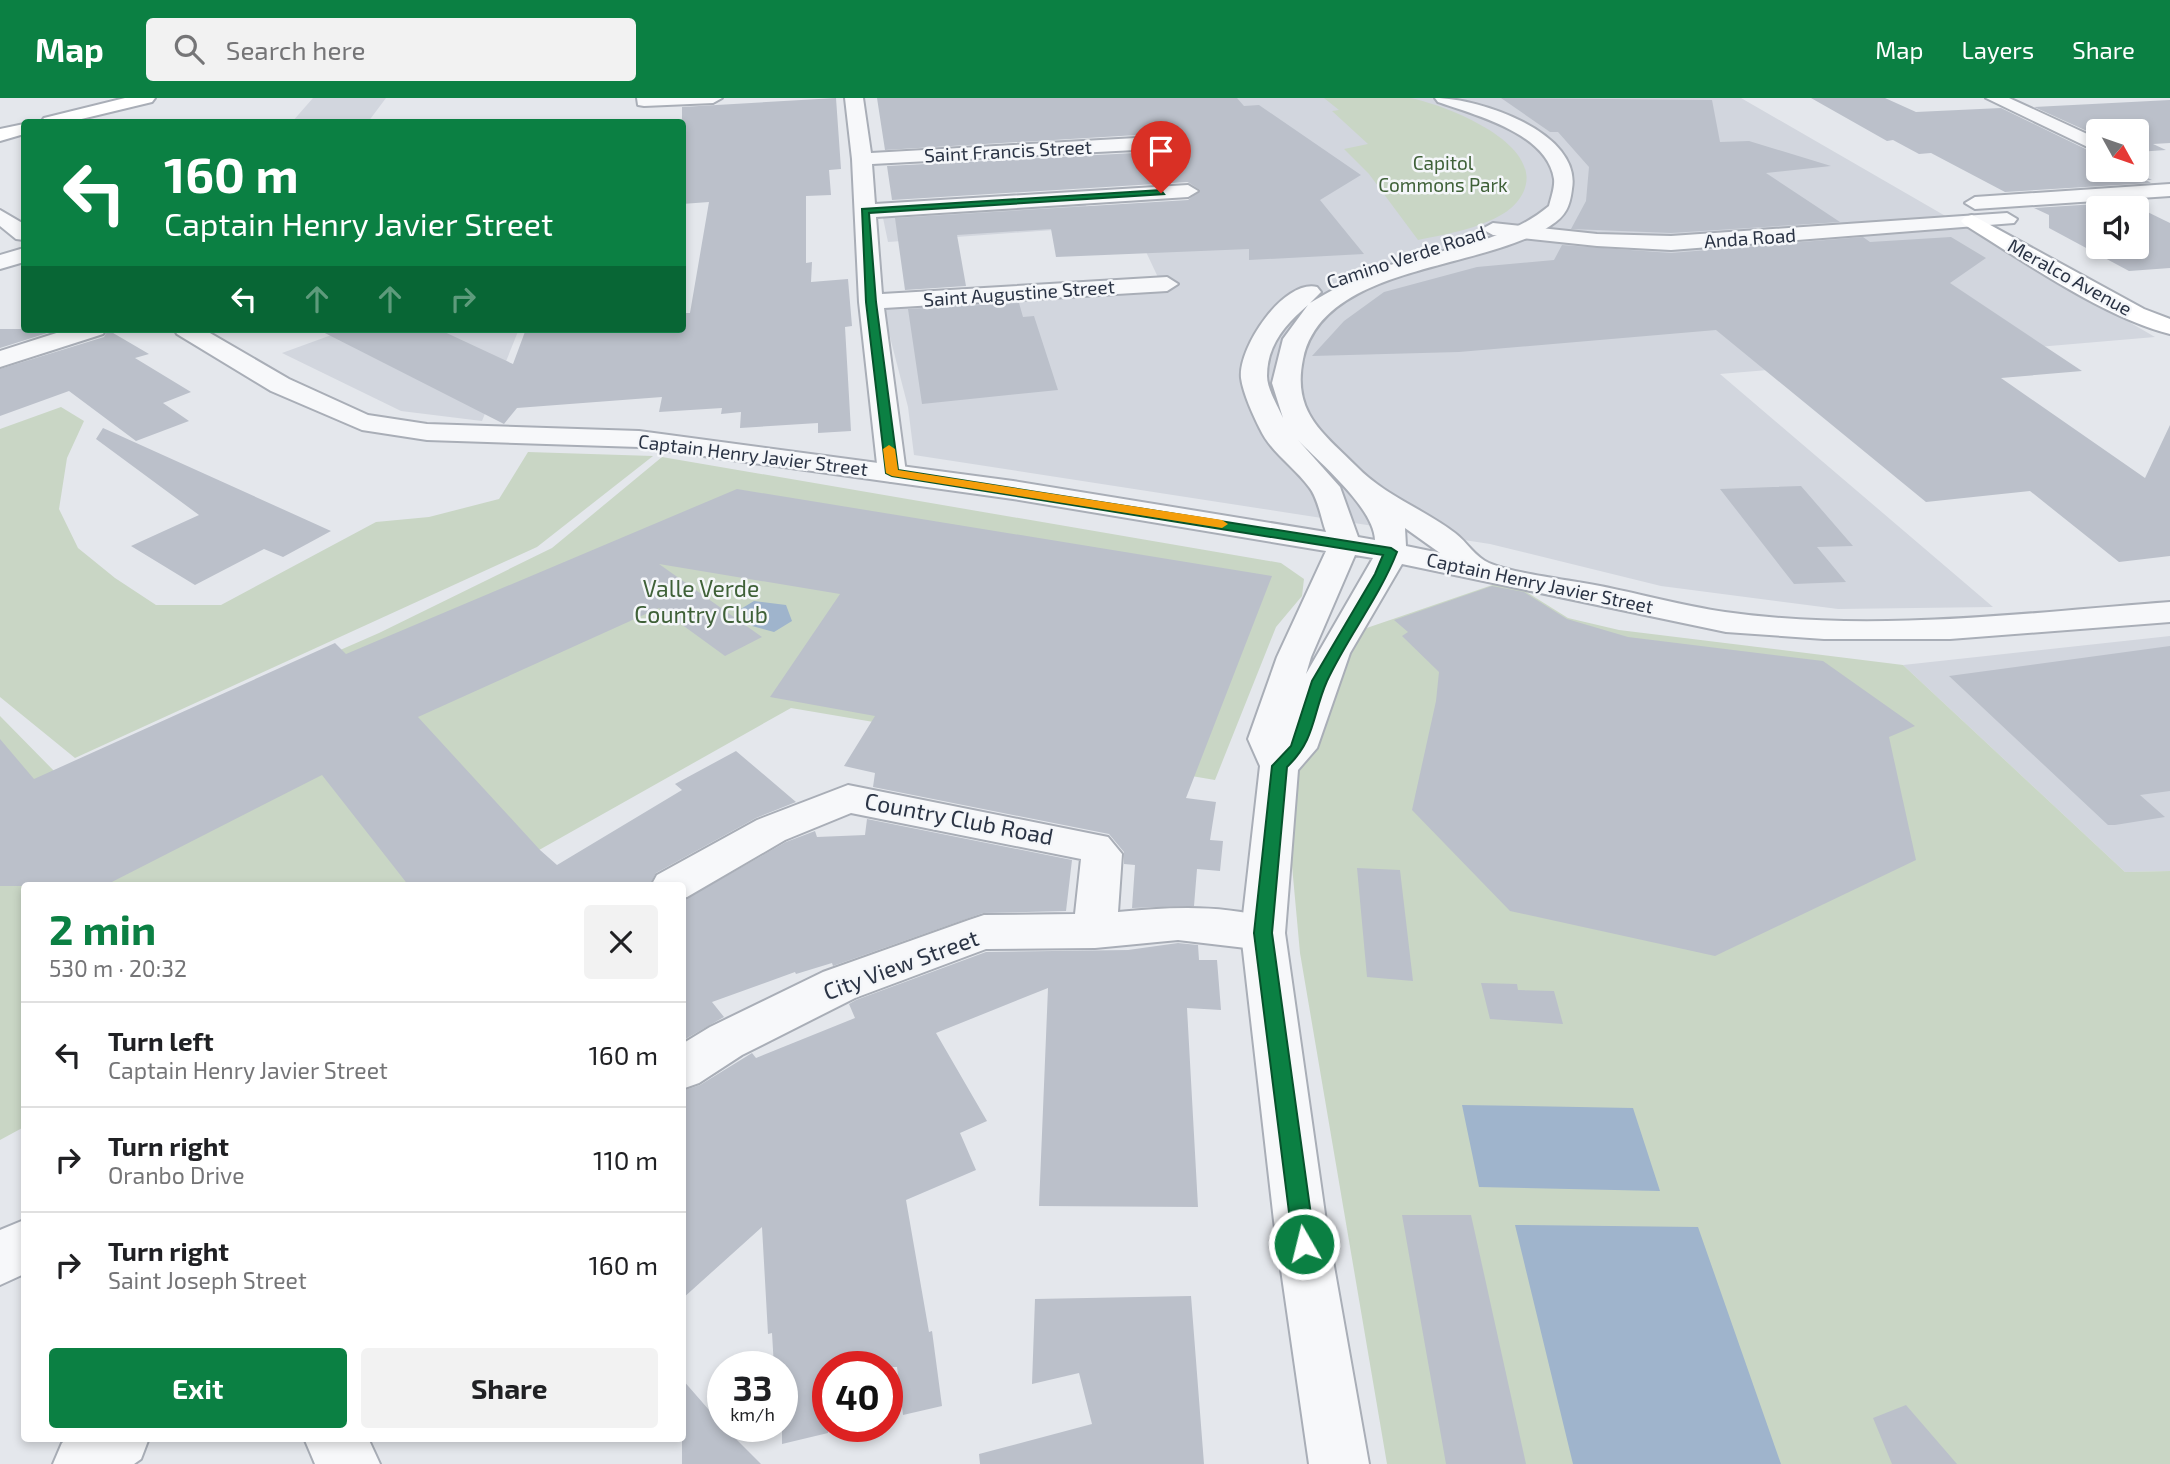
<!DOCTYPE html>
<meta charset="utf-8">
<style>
:root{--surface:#fff;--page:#f2f2f2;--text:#202124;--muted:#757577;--line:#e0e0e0;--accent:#0b8043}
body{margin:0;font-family:"Exo 2",sans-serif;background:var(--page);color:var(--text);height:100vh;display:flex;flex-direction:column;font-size:26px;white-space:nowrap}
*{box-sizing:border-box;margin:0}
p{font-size:23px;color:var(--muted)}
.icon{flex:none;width:38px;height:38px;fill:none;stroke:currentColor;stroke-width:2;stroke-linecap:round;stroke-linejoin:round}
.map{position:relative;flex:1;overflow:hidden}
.sheet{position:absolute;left:21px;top:784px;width:665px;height:560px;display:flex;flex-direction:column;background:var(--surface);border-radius:7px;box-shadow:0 4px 10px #0003}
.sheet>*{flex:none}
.hud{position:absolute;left:21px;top:21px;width:665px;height:214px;border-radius:7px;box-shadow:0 4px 10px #0003;background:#0b8043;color:#fff;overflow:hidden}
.needle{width:46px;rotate:130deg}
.controls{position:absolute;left:2086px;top:21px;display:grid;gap:14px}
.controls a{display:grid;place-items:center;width:63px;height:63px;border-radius:7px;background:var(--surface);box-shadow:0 4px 10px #0003;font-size:35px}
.speed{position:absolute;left:707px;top:1253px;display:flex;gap:14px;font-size:35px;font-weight:700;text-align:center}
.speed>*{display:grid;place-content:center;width:91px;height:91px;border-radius:50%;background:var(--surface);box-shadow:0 4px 10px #0003;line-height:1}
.speed small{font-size:18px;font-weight:400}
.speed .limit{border:10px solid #d22;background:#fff;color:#111}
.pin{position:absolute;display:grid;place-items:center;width:60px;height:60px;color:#fff;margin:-72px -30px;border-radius:50% 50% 50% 0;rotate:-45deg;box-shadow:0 0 7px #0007}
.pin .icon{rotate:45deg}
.me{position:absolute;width:77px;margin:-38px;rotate:352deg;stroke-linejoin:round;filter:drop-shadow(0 0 5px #0008)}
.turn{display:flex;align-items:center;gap:24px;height:147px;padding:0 28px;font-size:32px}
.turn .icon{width:91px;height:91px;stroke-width:2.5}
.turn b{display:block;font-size:49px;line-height:60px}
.lanes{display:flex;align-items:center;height:66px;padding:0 28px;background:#0003;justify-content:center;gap:35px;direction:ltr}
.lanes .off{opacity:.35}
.round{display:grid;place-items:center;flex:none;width:74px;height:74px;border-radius:7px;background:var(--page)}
.headline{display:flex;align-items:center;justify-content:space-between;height:119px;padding:0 28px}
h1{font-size:42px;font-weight:700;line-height:52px;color:var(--accent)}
.cta{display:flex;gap:14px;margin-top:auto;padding:14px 28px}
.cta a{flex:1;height:80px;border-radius:7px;background:var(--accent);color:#fff;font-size:28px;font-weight:700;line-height:80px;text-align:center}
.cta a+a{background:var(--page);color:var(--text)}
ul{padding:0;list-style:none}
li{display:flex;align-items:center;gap:21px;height:105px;padding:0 28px;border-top:2px solid var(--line)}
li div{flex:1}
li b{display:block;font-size:26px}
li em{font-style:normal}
header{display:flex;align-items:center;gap:42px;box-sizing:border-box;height:98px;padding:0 35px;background:var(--accent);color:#fff}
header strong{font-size:33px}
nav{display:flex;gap:38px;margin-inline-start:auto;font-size:24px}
.search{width:490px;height:63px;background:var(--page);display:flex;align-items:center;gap:18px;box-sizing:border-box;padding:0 24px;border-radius:7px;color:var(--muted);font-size:26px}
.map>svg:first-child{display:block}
.built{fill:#d2d6de}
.green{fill:#c9d6c5}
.water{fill:#9fb4cc}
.building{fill:#bbc0ca;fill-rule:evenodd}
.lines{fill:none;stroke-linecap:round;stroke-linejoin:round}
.minor-casing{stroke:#a9aeb7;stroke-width:4}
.tertiary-casing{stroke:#a9aeb7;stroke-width:4}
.secondary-casing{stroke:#a9aeb7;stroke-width:4}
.minor{fill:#f7f8fa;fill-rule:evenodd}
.tertiary{fill:#f7f8fa;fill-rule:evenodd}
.secondary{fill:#fff;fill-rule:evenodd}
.route{fill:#0b8043;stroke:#07532c;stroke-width:2}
.slow{fill:#f59e0b}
.labels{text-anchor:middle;stroke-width:5;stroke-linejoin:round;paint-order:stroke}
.far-street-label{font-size:19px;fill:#2b3445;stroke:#f4f6f9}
.far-park-label{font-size:19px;fill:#3f6138;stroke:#f4f6f9}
.park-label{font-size:23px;fill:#3f6138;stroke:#f4f6f9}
.street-label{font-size:23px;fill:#2b3445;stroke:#f4f6f9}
</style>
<header>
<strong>Map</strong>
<div class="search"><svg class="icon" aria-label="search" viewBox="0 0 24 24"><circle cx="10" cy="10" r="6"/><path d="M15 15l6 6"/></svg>Search here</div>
<nav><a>Map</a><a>Layers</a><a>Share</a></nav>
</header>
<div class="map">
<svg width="2170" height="1366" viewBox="0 0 2170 1366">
<rect width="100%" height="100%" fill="#e4e7ec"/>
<path class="built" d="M313 0H386L368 24H292Z
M1138 0H1741L2155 239 1720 276 1993 509 1838 511 1661 488 1490 446 914 357 908 309 882 208 1163 190 1132 124 1212 119 1191 90Z
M1084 103 1095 129 888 144 882 115Z
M348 231H519L482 323 401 313 282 255Z
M2170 538V773L2125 774 1903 567Z"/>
<path class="green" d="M1324 0C1351 0 1383 0 1410 0 1447 7 1554 49 1520 100 1503 127 1447 136 1418 142L1369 76 1344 51 1368 46 1332 13 1339 12Z
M61 309 84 323 67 360 59 411 78 450 115 480 156 507H221L376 424 429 419 499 401 528 354 653 358 537 449 75 660 0 599V331Z
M662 359 1281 465 1304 481 1302 498 1276 529 1215 682 791 610 477 787 24 788V1029L0 1042V618L57 676 379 535 552 450Z
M1507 482 1568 520 1619 532 1903 567 2125 774 2170 773V1366H1387L1300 855 1288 724 1305 649 1355 534Z"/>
<path class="water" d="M754 503 786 507 792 523 774 534 752 528 734 515Z
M1462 1007 1633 1010 1660 1093 1479 1089Z
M1515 1127 1698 1129 1781 1366H1573Z"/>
<path class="building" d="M836 0 841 71 829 72 831 97 806 98V165L812 164 811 184 848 181 852 228 845 229 851 333 818 335V325L740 330 741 314 721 316 722 310 659 314 662 299 517 310 504 326 317 231H438L513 266 526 231H682V215H690L709 104 682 106V9Z
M877 0H1237L1244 8 1259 7 1361 77 1320 102 1364 156 1249 162V151L1056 159 1051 131 957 137 966 188 905 192 895 120 1188 102 1200 92 1188 84 892 102 887 68 1154 54 1165 44 1154 36 885 52Z
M1501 0 1712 2 1720 44 1749 43 1831 68 1766 75 1840 124 1671 135 1571 131 1586 103 1589 69 1558 34H1550Z
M1811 0H1885L1916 14 2001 10 2098 57V72H2131L2152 82H2146L2151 85 2005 94 1931 55 1919 56 1893 42 1887 43Z
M2170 2V45L2153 46 2166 52 2137 54V33H2098V38L2034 9Z
M2127 104 2170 125V170L2129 173 2049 130V117L2034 110ZM2098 110H2137V149H2098Z
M1863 139 1870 144 1951 139 1986 160 1950 185 2082 273 2001 280 2145 380 2170 327V458L2119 464 2030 393 1926 404 1716 232 1459 254 1312 258 1344 223 1384 194 1477 169 1554 162 1562 147 1671 155Z
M1019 205 1023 219 1034 218 1058 292 922 306 908 211Z
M0 231H60L0 250Z
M108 232 149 256 135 260 191 294 163 305 189 323 136 343 69 293 0 318V271L104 239Z
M103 330 331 433 283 459 264 451 195 487 131 448 199 417 96 341Z
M1801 388 1853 448 1817 449 1846 484 1794 486 1720 391Z
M737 391 1272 478 1186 700 1216 704 1210 742 1223 743 1220 773 1197 771 1194 808 1132 810 1135 767 1124 766V754L1109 736 873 689 875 675 844 668 875 618 770 599 840 496 659 466 762 539 725 558 659 510 418 619 540 752 557 767 682 692 675 686 736 653 796 704 756 720 656 775 649 788H409L322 677 104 788H0V641L34 681 335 545 346 556Z
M1492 488 1524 494 1567 521 1628 539 1823 563 1915 628 1889 639 1916 762 1715 858 1510 813 1412 712 1436 603 1439 574 1402 538 1408 534 1394 522Z
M2170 548V693L2140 697 2165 719 2115 727H2108L1949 578Z
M867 721 1077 763 1072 762 1066 813 983 815 833 868 832 865 796 876 795 874 712 904 724 919 682 943V803L786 744 815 733 817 739 865 737Z
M1357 770 1400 772 1413 883 1367 879Z
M1178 845 1198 847 1199 862H1217L1221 912 1187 910 1198 1109 1039 1108 1048 890 936 935 987 1023 960 1035 976 1072 906 1102 929 1234 932 1233 942 1308 903 1317 897 1269H828V1335L782 1346V1269H774L772 1235 768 1236 762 1129 682 1201V993L700 987 752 955 756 960 855 920 849 906 856 902 986 854 1128 852Z
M1481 885 1517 886 1518 892 1554 893 1563 926 1490 921Z
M1402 1117H1471L1526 1366H1446Z
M1191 1198 1204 1366H980L979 1356 1092 1326 1079 1275 1032 1286 1035 1201Z
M682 1281 723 1328 761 1366H682Z
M1906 1307 1957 1366H1892L1873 1320Z"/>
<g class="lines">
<defs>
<path id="minor" d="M637 0H722L713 5 644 8 638 7Z
M845 0H863L871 55 1154 39 1163 45 1154 51 872 66 875 106 1188 87 1198 93 1188 99 876 119 882 196 1167 179 1178 186 1167 193 884 210 906 375 902 381 892 384 882 381 878 375 859 204 852 61Z
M1986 0H2009L2098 41V54Z
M2170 86V98L1975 111 1965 105 1975 99Z
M2007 115 2017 121 2014 125 1671 152 1597 148 1493 137 1482 131 1493 125 1597 136 1671 138Z
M24 150V164L0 171V157Z
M69 231H106L103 236 0 269V253Z
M848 687 1108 739 1122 756 1118 814C1171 809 1227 806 1278 823L1285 835 1278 847 1263 852 1178 842 1095 850 986 851 855 900 742 957 699 985 682 991V946L710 929 823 874 969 822 984 817 1075 816 1081 761 851 715 785 742 687 799 682 800V788H651L657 777 757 722Z
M24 1122V1176L0 1187V1132Z
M68 1340H149L141 1361 134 1366H53L62 1345Z
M304 1340H368L380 1366H315Z"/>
<path id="tertiary" d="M1435 0C1478 0 1582 34 1572 91 1570 108 1566 118 1550 128 1481 173 1323 166 1303 261 1292 314 1322 334 1356 368 1385 398 1422 410 1455 435 1466 443 1476 460 1489 465 1515 476 1570 482 1600 488 1641 496 1683 508 1725 514 1872 535 2024 515 2170 504V524L1950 541H1824L1726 534 1402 466 1350 555 1317 650 1298 672 1285 835 1326 1123 1369 1366H1309L1274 1123 1241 835 1260 668 1248 641 1277 559 1326 453 1013 401 639 349 427 342 362 332 271 293 177 236 174 231H203L289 281 368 317 427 326 639 333 1013 383 1326 434C1321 420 1318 400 1309 389 1294 369 1270 353 1260 331 1253 317 1243 295 1241 280 1238 249 1284 181 1317 189L1321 194 1310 205C1332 192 1353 180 1378 171 1435 151 1501 148 1549 108 1551 100 1555 89 1554 81 1547 35 1475 17 1438 4ZM1308 207 1283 241 1272 285 1283 320C1278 308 1267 291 1267 278 1267 246 1286 226 1308 207ZM1298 342C1320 365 1374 410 1375 442L1358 439 1340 389ZM1405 430 1440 455 1406 448ZM1355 457 1373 460 1306 576 1311 559Z
M0 112 24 126V142L16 141 0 128Z"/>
<path id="secondary" d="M125 0H155L152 4 69 24H41L44 20Z
M24 26V36L0 43V31Z
M1972 117 2144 211 2170 221V236C2105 220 2023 163 1965 127L1961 123 1965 119Z"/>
</defs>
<use href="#minor" class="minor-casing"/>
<use href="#tertiary" class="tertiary-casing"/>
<use href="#secondary" class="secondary-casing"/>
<use href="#minor" class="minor"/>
<use href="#tertiary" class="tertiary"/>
<use href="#secondary" class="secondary"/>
</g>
<path class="route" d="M1161 92 1164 96 869 115 876 204 898 372 1391 450 1397 454C1379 500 1348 538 1327 583 1312 617 1316 641 1287 669L1272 835 1315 1146 1312 1153 1304 1156 1296 1153 1293 1146 1254 835 1272 668 1291 648 1312 583 1375 476 1383 457 892 378 886 375 866 204 862 111Z"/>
<path class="slow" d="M889 347 895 351 898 372 1222 422 1228 426 1222 430 892 378 886 375 883 351Z"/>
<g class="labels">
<g class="far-street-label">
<text transform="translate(1008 53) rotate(-3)" y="7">Saint Francis Street</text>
<text transform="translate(1750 140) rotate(-4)" y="7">Anda Road</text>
<text transform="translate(1406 159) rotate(-18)" y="7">Camino Verde Road</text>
<text transform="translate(2070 179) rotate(29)" y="7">Meralco Avenue</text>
<text transform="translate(1019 195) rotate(-4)" y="7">Saint Augustine Street</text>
<text transform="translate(753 357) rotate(7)" y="7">Captain Henry Javier Street</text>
<text transform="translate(1540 485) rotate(12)" y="7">Captain Henry Javier Street</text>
</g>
<g class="far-park-label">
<text x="1443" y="72">Capitol<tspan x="1443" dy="22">Commons Park</tspan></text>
</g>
<g class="park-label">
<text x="701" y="499">Valle Verde<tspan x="701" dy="26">Country Club</tspan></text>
</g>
<g class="street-label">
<text transform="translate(959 721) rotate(11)" y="8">Country Club Road</text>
<text transform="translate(901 867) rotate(-20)" y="8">City View Street</text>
</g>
</g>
</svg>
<div class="controls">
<a><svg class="needle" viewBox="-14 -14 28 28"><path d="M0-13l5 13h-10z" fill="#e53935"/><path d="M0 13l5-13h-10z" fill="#757577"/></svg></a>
<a><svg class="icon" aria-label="sound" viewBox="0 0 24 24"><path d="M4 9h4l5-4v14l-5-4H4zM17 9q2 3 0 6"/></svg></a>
</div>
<div class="speed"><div>33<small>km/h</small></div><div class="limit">40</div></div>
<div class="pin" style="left:1161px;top:95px;background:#d93025"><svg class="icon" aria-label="arrive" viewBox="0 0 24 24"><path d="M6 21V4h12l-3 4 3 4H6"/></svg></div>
<svg class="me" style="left:1304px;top:1146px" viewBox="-20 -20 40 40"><circle r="17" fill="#0b8043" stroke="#fff" stroke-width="3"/><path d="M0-11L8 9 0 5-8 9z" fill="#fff"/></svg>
<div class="hud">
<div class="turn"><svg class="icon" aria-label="left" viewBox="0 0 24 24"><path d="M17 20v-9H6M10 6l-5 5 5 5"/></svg><div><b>160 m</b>Captain Henry Javier Street</div></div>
<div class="lanes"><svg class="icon" aria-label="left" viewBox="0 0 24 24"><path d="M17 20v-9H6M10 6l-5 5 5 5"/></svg><svg class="icon off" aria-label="ahead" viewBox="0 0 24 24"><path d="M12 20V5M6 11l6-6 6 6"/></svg><svg class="icon off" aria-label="ahead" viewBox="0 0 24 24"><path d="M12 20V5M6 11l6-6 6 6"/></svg><svg class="icon off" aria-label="right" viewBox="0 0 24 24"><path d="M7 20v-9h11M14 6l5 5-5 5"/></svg></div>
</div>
<section class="sheet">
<div class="headline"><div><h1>2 min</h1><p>530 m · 20:32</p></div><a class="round"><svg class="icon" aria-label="close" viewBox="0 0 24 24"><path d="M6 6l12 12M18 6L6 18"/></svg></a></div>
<ul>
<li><svg class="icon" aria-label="left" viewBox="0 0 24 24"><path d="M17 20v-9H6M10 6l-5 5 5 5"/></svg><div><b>Turn left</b><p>Captain Henry Javier Street</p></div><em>160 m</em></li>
<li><svg class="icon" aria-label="right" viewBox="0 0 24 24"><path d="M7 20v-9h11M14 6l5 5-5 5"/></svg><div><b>Turn right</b><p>Oranbo Drive</p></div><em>110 m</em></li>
<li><svg class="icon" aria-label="right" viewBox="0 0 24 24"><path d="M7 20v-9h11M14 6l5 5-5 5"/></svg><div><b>Turn right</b><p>Saint Joseph Street</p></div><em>160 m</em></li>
</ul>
<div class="cta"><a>Exit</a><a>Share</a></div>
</section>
</div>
